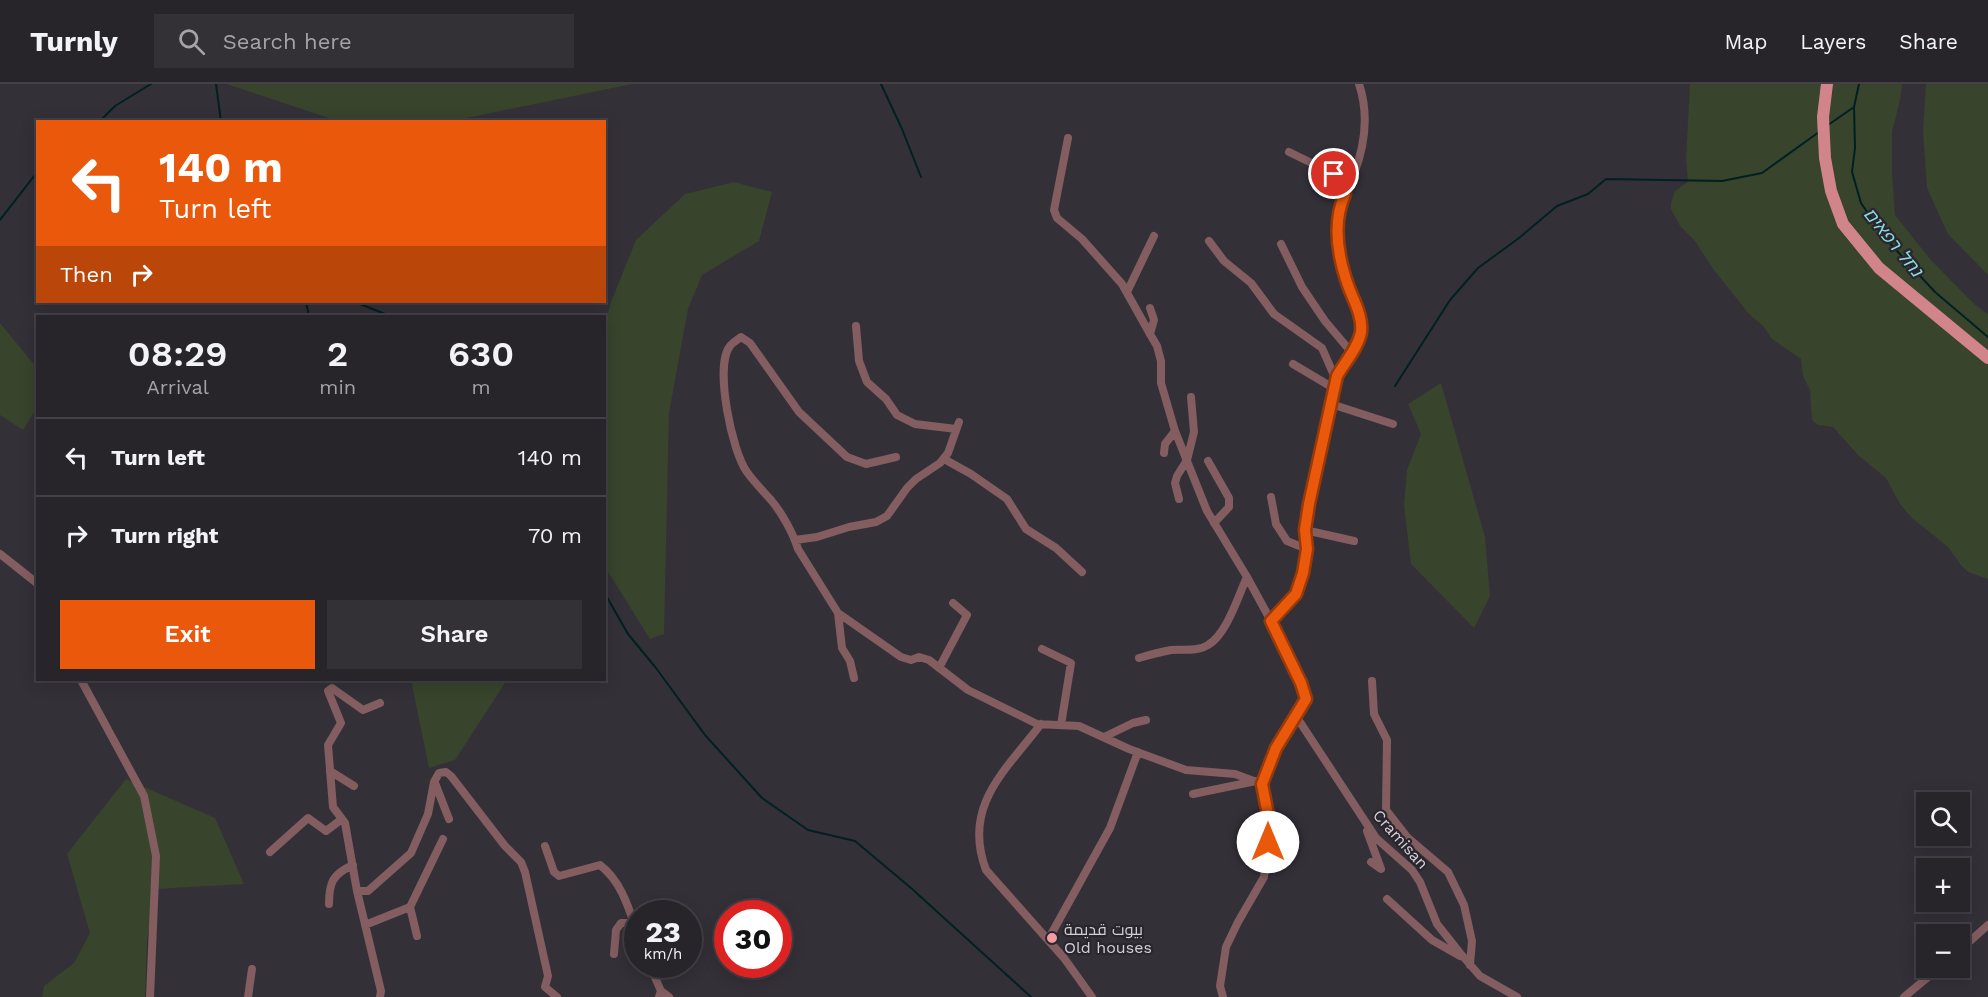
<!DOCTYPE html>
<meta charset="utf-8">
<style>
:root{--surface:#27242a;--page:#333036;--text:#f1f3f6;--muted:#a4a4a8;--line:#434147;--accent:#ea580c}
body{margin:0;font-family:"Work Sans",Cairo,"Noto Sans Hebrew",sans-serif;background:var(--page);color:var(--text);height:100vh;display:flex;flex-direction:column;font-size:22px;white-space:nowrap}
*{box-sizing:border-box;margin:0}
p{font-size:20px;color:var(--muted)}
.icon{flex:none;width:33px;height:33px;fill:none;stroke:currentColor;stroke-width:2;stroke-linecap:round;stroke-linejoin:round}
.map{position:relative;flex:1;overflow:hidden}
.side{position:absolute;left:36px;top:231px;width:570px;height:366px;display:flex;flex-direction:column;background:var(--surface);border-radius:0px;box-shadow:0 3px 15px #0003,0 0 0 2px var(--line)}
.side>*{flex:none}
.guide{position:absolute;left:36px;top:36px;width:570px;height:183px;border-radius:0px;box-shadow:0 3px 15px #0003,0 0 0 2px var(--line);background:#ea580c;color:#fff;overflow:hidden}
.buttons{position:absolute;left:1916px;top:708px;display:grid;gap:12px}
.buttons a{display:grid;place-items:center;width:54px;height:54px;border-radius:0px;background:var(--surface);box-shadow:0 3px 15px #0003,0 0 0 2px var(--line);font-size:30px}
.speed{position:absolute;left:624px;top:816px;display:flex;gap:12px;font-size:30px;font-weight:700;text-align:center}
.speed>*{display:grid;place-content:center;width:78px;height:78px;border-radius:50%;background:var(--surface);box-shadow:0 3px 15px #0003,0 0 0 2px var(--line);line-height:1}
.speed small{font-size:15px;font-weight:400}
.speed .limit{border:9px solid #d22;background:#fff;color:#111}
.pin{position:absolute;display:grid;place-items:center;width:51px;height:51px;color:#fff;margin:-26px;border:3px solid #fff;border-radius:50%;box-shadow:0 2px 6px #0007}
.me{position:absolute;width:66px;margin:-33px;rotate:0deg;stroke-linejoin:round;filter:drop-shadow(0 0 4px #0008)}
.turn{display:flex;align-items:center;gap:21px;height:126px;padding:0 24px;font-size:27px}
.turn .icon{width:78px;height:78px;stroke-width:2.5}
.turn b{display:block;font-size:42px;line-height:51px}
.then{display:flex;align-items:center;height:57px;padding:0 24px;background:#0003;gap:12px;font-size:22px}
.eta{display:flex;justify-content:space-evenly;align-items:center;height:102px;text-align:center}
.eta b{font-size:36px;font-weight:600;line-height:42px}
.button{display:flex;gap:12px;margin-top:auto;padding:12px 24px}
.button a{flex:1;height:69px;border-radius:0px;background:var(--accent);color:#fff;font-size:24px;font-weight:600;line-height:69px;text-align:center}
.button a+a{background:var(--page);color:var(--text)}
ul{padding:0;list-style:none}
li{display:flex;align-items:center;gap:18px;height:78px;padding:0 24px;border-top:2px solid var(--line)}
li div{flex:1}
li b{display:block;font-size:22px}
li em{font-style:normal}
header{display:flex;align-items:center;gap:36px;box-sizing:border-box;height:84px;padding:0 30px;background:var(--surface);border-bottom:2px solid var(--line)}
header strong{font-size:28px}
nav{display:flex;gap:33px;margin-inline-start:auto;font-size:21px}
.search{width:420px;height:54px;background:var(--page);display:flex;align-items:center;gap:15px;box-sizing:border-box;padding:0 21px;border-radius:0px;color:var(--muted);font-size:22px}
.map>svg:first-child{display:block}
.green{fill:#38442c}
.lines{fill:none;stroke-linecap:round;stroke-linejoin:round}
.stream{stroke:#002023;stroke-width:2}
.street{stroke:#835d5f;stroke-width:8}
.primary{stroke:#d1858b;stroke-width:12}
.route-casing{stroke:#983908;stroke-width:15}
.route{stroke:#ea580c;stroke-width:10}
.poi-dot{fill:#f49b9f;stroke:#2a262e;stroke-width:2}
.labels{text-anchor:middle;stroke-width:4.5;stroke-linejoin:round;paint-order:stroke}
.street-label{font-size:16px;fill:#d3d0d5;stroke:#2a262e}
.poi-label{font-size:16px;fill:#d3d0d5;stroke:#2a262e;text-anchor:start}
.water-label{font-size:18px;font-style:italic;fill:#8bdbe3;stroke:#2a262e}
</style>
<header>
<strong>Turnly</strong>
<div class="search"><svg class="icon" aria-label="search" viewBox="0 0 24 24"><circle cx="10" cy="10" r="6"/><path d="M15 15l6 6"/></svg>Search here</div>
<nav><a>Map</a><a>Layers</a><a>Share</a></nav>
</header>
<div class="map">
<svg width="1988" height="913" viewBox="0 0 1988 913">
<rect width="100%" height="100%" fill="#343038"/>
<path class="green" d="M227 0H632L452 37 341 38Z
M1690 0H1902L1900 16 1892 48V90L1895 131 1930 175 1973 219 1988 230V495L1968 488 1960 480 1948 463 1912 434 1900 420 1886 394 1858 371 1833 343 1818 341 1812 336 1810 309 1811 308 1803 292 1801 275 1772 255 1763 242 1749 230 1714 186 1695 157 1680 142 1671 125V119L1675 107 1688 98 1686 75Z
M1926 0H1988V191L1948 150 1927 104 1923 47Z
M734 98 772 108 759 157 702 191 688 225 669 329 664 550 650 555 605 483V241L611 218 636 156 685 110Z
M0 239 37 284V324L23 346 0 331Z
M1441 299 1485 453 1490 512 1474 544 1411 480 1404 421 1407 386 1421 350 1408 320Z
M411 596H507L455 676 429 684Z
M126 695 215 734 244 800 155 805 147 857 145 913H42L44 902 74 879 90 849 67 770Z"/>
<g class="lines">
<path class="stream" d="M216 0 221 38
M881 0 902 45 921 93
M1859 0 1854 23 1855 64 1852 88 1861 119 1884 153 1935 208 1988 253
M99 38 115 22 151 0
M1828 41 1854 23
M0 136 38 87
M306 218 309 232
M355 218 390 232
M1395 302 1450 216 1478 184 1519 154 1557 122 1588 110 1606 95 1722 97 1762 89 1819 48
M604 508 628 550 656 584 705 651 762 714 808 746 855 757 911 804 1031 913"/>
<path class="street" d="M1068 54 1054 126 1057 134 1082 155 1122 200 1150 250 1157 262 1161 277V299L1175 347 1207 427 1247 493 1271 537
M1289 68 1334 90 1345 110
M1209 157 1224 177 1251 199 1274 230 1322 264 1336 296
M1281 160 1302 203 1325 237 1352 269
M1127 208 1154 152
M1150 224 1154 236 1150 250
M856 242 859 277 867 298 886 315 897 331 915 340 956 345
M1293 280 1335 305
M1331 320 1393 340
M1164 369 1165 360 1175 347
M896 373 866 380 847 373 799 328 750 259 741 253C737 256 732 259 730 262 714 282 732 368 747 388 754 398 763 407 771 416 782 429 793 449 798 465L838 529 901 573 911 576 919 573 929 576 968 606 1037 640 1079 642 1129 665 1186 686 1235 690 1262 700
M944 375 971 390 1007 415 1026 445 1056 464 1082 488
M1208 377 1229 414V423L1214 439
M1271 413 1276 440 1287 457 1307 465
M1179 415 1175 399 1177 392 1187 376 1194 348 1191 313
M1305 446 1354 457
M795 456 817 453 849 443 876 438 887 432 907 404 916 395 940 379 948 369 959 338
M0 470 38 500
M838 529 842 564 850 577 854 594
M1042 565 1071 579 1061 641
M1139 574C1149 571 1160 568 1171 566 1182 565 1197 568 1208 561 1227 550 1238 512 1247 493
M939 584 967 531 953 519
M81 596 144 712 156 772 150 913
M1372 597 1374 630 1387 656 1386 726 1407 753 1448 788 1464 821 1472 857 1470 881
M380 619 363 626 332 604 328 607 341 639 328 661 333 723 345 739 357 807 381 907 380 913
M1296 632 1376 754 1412 786 1420 798 1437 840 1460 869 1480 892 1517 913
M1041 640C1005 687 962 722 986 786L1064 874 1092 913
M1104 653 1133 639 1146 636
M330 687 354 702
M435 699 449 735
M1193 710 1256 697
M1367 747 1381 785 1371 778
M545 762 554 788 559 792 600 781C622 798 629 825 638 851
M270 768 308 734 326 747 342 735
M357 807H368L411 769 428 730 434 698 439 689 446 688 451 692 505 762 521 778 525 788 548 892 545 903 557 913
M1387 815 1432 856 1460 872
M329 820C329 798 333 790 353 781
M410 823 417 852
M365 841 410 823 443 755
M1048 856 1110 744 1138 668
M1959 867 1988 841
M614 870 616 846 621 839H634
M649 880 661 907
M248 913 252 885
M659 913 661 907 669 913
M1223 913 1220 902 1226 863 1238 838 1264 793 1270 741 1262 700 1266 685 1276 664 1306 615 1301 599 1271 537 1296 510 1303 489 1307 465 1305 446 1309 420 1337 292C1345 278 1358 264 1361 248 1363 231 1352 216 1348 200 1344 187 1335 159 1337 146 1339 123 1346 110 1354 90 1365 61 1369 30 1359 0
M1904 913 1939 884"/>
<path class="primary" d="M1827 0 1823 33 1825 74 1831 107 1843 140 1879 184 1988 274"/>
</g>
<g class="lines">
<defs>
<path id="route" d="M1268 758 1270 741 1262 700 1276 664 1306 615 1301 599 1271 537 1296 510 1303 489 1307 465 1305 446 1309 420 1337 292C1345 278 1358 264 1361 248 1363 233 1354 217 1349 204 1338 174 1332 139 1345 110L1334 90"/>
</defs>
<use href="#route" class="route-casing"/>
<use href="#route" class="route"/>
</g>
<circle class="poi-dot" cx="1052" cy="854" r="6"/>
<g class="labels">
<g class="street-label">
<text transform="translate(1401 755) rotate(48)" y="6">Cramisan</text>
</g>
<g class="poi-label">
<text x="1064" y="851">بيوت قديمة<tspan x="1064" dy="18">Old houses</tspan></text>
</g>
<g class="water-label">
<text transform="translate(1893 158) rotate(51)" y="6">נחל רפאים</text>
</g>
</g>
</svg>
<div class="buttons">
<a><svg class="icon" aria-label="search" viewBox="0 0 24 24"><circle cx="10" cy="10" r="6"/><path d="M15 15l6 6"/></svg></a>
<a>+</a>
<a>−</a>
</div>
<div class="speed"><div>23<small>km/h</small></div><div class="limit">30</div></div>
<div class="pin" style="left:1334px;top:90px;background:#d93025"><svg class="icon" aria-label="arrive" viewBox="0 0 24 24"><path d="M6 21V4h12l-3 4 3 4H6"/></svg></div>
<svg class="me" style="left:1268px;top:758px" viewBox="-20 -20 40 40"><circle r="19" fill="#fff"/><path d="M0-13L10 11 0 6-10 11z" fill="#ea580c"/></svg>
<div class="guide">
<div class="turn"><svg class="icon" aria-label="left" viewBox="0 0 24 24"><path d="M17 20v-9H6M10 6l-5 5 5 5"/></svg><div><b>140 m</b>Turn left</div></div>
<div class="then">Then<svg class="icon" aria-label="right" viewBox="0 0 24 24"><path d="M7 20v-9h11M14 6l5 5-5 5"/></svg></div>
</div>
<section class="side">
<div class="eta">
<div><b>08:29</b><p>Arrival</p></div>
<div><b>2</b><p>min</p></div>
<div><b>630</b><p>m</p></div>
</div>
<ul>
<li><svg class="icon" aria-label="left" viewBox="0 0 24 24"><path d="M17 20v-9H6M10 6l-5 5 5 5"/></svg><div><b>Turn left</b></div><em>140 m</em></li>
<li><svg class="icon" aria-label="right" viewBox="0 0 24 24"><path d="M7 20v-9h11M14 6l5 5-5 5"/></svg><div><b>Turn right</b></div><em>70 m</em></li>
</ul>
<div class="button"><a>Exit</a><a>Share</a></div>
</section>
</div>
